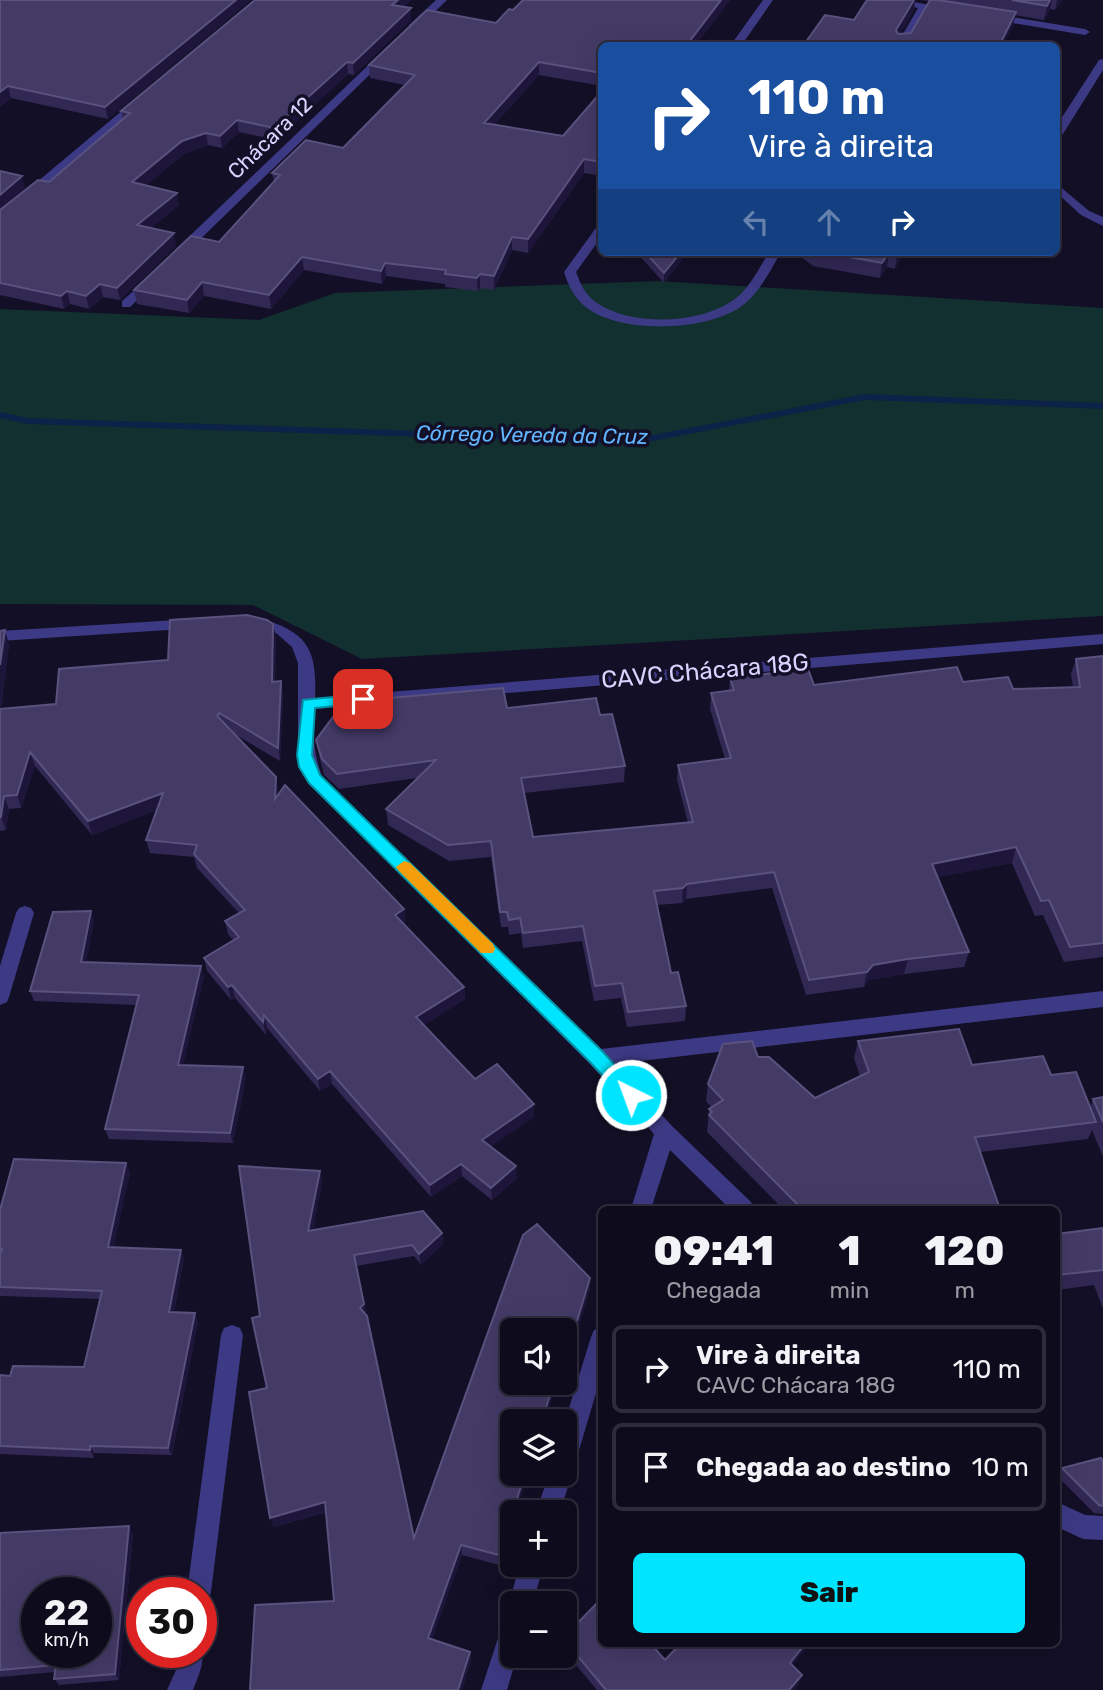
<!DOCTYPE html>
<html lang="pt">
<meta charset="utf-8">
<style>
:root{--surface:#0e0b1c;--page:#1c1929;--text:#f1f3f6;--muted:#9b9ba3;--line:#2e2b3b;--accent:#00e5ff}
body{margin:0;font-family:Rubik,sans-serif;background:var(--page);color:var(--text);height:100vh;display:flex;flex-direction:column;font-size:26px;white-space:nowrap}
*{box-sizing:border-box;margin:0}
p{font-size:23px;color:var(--muted)}
.icon{flex:none;width:38px;height:38px;fill:none;stroke:currentColor;stroke-width:2;stroke-linecap:round;stroke-linejoin:round}
.map{position:relative;flex:1;overflow:hidden}
.drawer{position:absolute;left:598px;top:1206px;width:462px;height:441px;display:flex;flex-direction:column;background:var(--surface);border-radius:10px;box-shadow:0 7px 28px #0002,0 0 0 2px var(--line)}
.drawer>*{flex:none}
.top-card{position:absolute;left:598px;top:42px;width:462px;height:214px;border-radius:10px;box-shadow:0 7px 28px #0002,0 0 0 2px var(--line);background:#1a4fa0;color:#fff;overflow:hidden}
.controls{position:absolute;left:500px;top:1318px;display:grid;gap:14px}
.controls a{display:grid;place-items:center;width:77px;height:77px;border-radius:10px;background:var(--surface);box-shadow:0 7px 28px #0002,0 0 0 2px var(--line);font-size:35px}
.speed{position:absolute;left:21px;top:1577px;display:flex;gap:14px;font-size:35px;font-weight:700;text-align:center}
.speed>*{display:grid;place-content:center;width:91px;height:91px;border-radius:50%;background:var(--surface);box-shadow:0 7px 28px #0002,0 0 0 2px var(--line);line-height:1}
.speed small{font-size:18px;font-weight:400}
.speed .limit{border:10px solid #d22;background:#fff;color:#111}
.pin{position:absolute;display:grid;place-items:center;width:60px;height:60px;color:#fff;margin:-30px;border-radius:14px;box-shadow:0 4px 10px #0006}
.me{position:absolute;width:77px;margin:-38px;rotate:318deg;stroke-linejoin:round;filter:drop-shadow(0 0 5px #0008)}
.turn{display:flex;align-items:center;gap:24px;height:147px;padding:0 35px;font-size:32px}
.turn .icon{width:91px;height:91px;stroke-width:2.5}
.turn b{display:block;font-size:49px;line-height:60px}
.lanes{display:flex;align-items:center;height:66px;padding:0 35px;background:#0003;justify-content:center;gap:35px;direction:ltr}
.lanes .off{opacity:.35}
.eta{display:flex;justify-content:space-evenly;align-items:center;height:119px;text-align:center}
.eta b{font-size:42px;font-weight:800;line-height:49px}
.cta{display:flex;gap:14px;margin-top:auto;padding:14px 35px}
.cta a{flex:1;height:80px;border-radius:10px;background:var(--accent);color:#111;font-size:28px;font-weight:800;line-height:80px;text-align:center}
ul{padding:0;list-style:none}
li{display:flex;align-items:center;gap:21px;height:88px;margin:0 14px 10px;padding:0 21px;border:4px solid var(--line);border-radius:10px}
li div{flex:1}
li b{display:block;font-size:26px}
li em{font-style:normal}
.map>svg:first-child{display:block}
.green{fill:#12302f}
.lines{fill:none;stroke-linecap:round;stroke-linejoin:round}
.stream{fill:#0c2248;fill-rule:evenodd}
.minor{fill:#3d3a85;fill-rule:evenodd}
.wall{fill:#312854}
.shaded-wall{fill:#1d163a}
.building{fill:#433a66;stroke:#5a527e;stroke-width:2;fill-rule:evenodd}
.route{fill:#00e5ff;stroke:#0095a6;stroke-width:2}
.slow{fill:#f59e0b}
.labels{text-anchor:middle;stroke-width:7;stroke-linejoin:round;paint-order:stroke}
.far-street-label{font-size:21px;fill:#d9d4ff;stroke:#130f26}
.far-water-label{font-size:21px;font-style:italic;fill:#62b6ff;stroke:#130f26}
.street-label{font-size:24px;fill:#d9d4ff;stroke:#130f26}
</style>
<div class="map">
<svg width="1103" height="1690" viewBox="0 0 1103 1690">
<rect width="100%" height="100%" fill="#130f26"/>
<path class="green" d="M658 281 1103 308V616L362 659 253 605 0 604V309L259 320 335 293Z"/>
<g class="lines">
<path class="stream" d="M865 394 1103 403V409L865 400 637 444 28 424 0 418V412L28 418 637 438Z"/>
<path class="minor" d="M436 0H447L417 29H409V25Z
M763 0H773L741 46H730Z
M879 0H904L955 10 950 13 927 9 906 46H896L918 8Z
M992 14 1085 29 1090 32 1085 35 988 19V15Z
M382 52 391 54 183 256H175V250Z
M1103 59V70L1063 134 1057 137V125L1099 60Z
M136 99 145 101 0 223V213Z
M1057 184 1089 211 1103 217V226L1081 215 1057 193Z
M602 224V236L576 272C581 285 585 295 597 303 631 326 695 324 729 303 748 292 758 270 769 252H781C770 271 758 296 739 308 703 331 622 334 587 308 574 298 569 287 564 272L598 225Z
M151 276 157 280 155 283 130 307H122V301Z
M252 616C302 630 318 642 315 698L1103 634V644L314 709C313 733 313 753 322 776L601 1049 1103 991V1007L615 1064 672 1126 751 1202 754 1209H730L670 1150 651 1209H631L654 1134 590 1064 309 783 298 758V663L292 647 276 633 247 625 244 621 247 617Z
M193 619 198 620 201 624 198 628 0 641V631Z
M25 906 31 908 34 913 9 997 7 1002 0 1005V966L16 913 19 908Z
M232 1325 240 1328 243 1335 211 1592 208 1601 201 1603V1592H187L221 1335 224 1328Z
M602 1327V1373L577 1457 573 1465 569 1467 572 1474 560 1512H536L549 1474H565V1421L591 1337 594 1330Z
M1057 1502 1085 1515 1103 1516V1540L1083 1539 1057 1527Z
M520 1564H544L533 1603H513V1612L509 1603Z
M513 1617V1656H517L507 1690H481L504 1620Z
M201 1647C206 1661 198 1677 193 1690H167L176 1670 179 1652H201Z"/>
</g>
<path class="wall" d="M0 0H251L108 119 11 98 0 107Z
M523 0H730L695 46H602V86L539 75 494 125 563 136 602 91V175L601 176 584 173 528 253 512 250 494 290 480 288 478 291 445 287V284L386 276 382 284 304 270 271 309 204 296 189 313 137 304 134 290 219 242 274 182 272 173 343 148 405 85 370 78 369 65 496 23 513 10Z
M867 0H915L914 10 900 34 911 33 929 1 920 0H1062L1055 10 1050 9 1044 20 1015 15 1013 26 803 46 854 20Z
M404 7 411 20 354 75 348 74 276 140 239 132 222 148 208 145 184 154 146 185 179 205 151 228 176 246 120 300 103 297 89 309 70 304 64 309 0 295V210L49 182 123 119 121 111Z
M636 252H688L664 283Z
M795 252H903L895 269 887 267 880 278 813 266Z
M0 631 9 644 1 709 56 704 168 660 276 637 275 681 283 694 280 761 236 735 278 790V794L404 909 405 922 403 923 464 987 465 999 424 1025 475 1079 534 1117 491 1146 517 1178 492 1200 462 1176 431 1197 332 1084 320 1091 267 1028 266 1035 235 998 231 1000 207 971 204 958 233 940 228 934 225 921 239 913 197 868 194 857 150 853 146 840 157 810 92 835 35 766 21 808 9 809 6 830 0 831Z
M1103 656V957L1064 962 1043 915 1035 916 1012 863 938 877 969 952 964 967 904 974 869 980 864 987 806 995 772 888 686 899 682 903 657 905 671 973 686 1006 685 1021 627 1027 621 998 594 1001 582 941 523 948 521 933 509 935 508 927H501L491 857 449 861 388 825 386 809 417 778 339 789 324 775 319 755 316 740 507 708 600 715 625 766 624 782 524 793 533 837 688 823 677 780 678 765 725 759 710 709 711 693 729 691 730 678 814 685 963 682 1013 689 1073 687 1071 674 1076 659Z
M94 921 86 962 204 976 183 1065 246 1077 233 1143 109 1139 105 1129 136 1005 34 1001 30 991Z
M858 1041 972 1065 1051 1075 1090 1107 1093 1099 1103 1097V1157L1092 1130 1088 1139 980 1152 1000 1209H783L707 1132 709 1109 711 1107 706 1101 708 1084 758 1057 815 1098 860 1076 854 1058Z
M126 1163 130 1173 113 1247 184 1258 174 1312 198 1322 172 1455 94 1453V1458L0 1454V1375L10 1376 84 1367 100 1299 0 1296V1210Z
M239 1166 320 1171 322 1182 313 1230 423 1211 442 1233 443 1244 421 1265 414 1256 356 1266 414 1538 523 1235 537 1224 590 1278V1289L565 1371V1330H513V1382H557L545 1421H513V1474H528L516 1512H513V1523L499 1565 462 1555 432 1639 470 1652 471 1660 462 1690H250L255 1605 334 1601 326 1512 274 1527 270 1518 249 1392 267 1388 252 1318 260 1316Z
M1103 1228V1309L1094 1285 1057 1290V1234Z
M1103 1461V1514L1094 1513 1057 1476 1062 1468Z
M0 1533 133 1534 119 1680 59 1685 54 1679 55 1672 0 1677Z
M565 1636 665 1660 793 1665 798 1685 794 1690H597L565 1652Z"/>
<path class="shaded-wall" d="M236 0H251L108 119 105 107Z
M398 0H412L393 17 392 5Z
M721 0H730L695 46H686Z
M914 0H915L914 10 894 45 896 30Z
M1050 0H1052L1050 9 1044 20 1047 6Z
M1057 0H1062L1055 10Z
M411 8V20L354 75 353 63Z
M1016 12 1013 26 1003 46H999Z
M347 62 348 74 276 140 274 128Z
M539 62V75L484 136V123Z
M8 86 11 98 0 107V92Z
M237 120 239 132 222 148 220 136Z
M206 133 208 145 184 154 135 194 132 182 182 141Z
M584 159V173L528 253V239Z
M22 176 25 188 0 210V195Z
M177 193 179 205 140 238 137 225Z
M174 233 176 246 120 300 117 288Z
M512 237V250L494 290V276Z
M681 252H688L664 283V273Z
M889 252 887 267 880 278 882 263Z
M898 252H903L895 269 897 253Z
M302 257 304 270 271 309 269 295Z
M385 263 386 276 382 284 381 271Z
M480 274V288L478 291 477 278Z
M202 282 204 296 189 313 187 300Z
M100 284 103 297 89 309 86 296Z
M67 291 70 304 64 309 61 296Z
M273 624 276 637 274 695 272 682Z
M5 630 9 644 0 713V665Z
M281 681 283 694 280 761 278 748Z
M30 752 35 766 21 808 17 795Z
M276 777 278 790 277 812 275 799Z
M163 793 167 806 92 835 88 821Z
M4 796 9 809 6 830 1 817Z
M1016 847 1012 863 928 879 932 864Z
M687 884 686 899 682 903 683 888Z
M404 909 405 922 396 928 395 915Z
M91 911 94 921 84 972 81 962Z
M908 959 904 974 869 980 864 987 867 972 873 965Z
M201 966 204 976 181 1075 178 1065Z
M232 985 235 998 231 1000 228 987Z
M464 987 465 999 417 1030 416 1017Z
M264 1015 267 1028 266 1035 263 1022Z
M243 1067 246 1077 233 1143 230 1133Z
M330 1071 332 1084 320 1091 318 1079Z
M534 1104V1117L483 1152 482 1140Z
M126 1163 130 1173 112 1256 108 1247Z
M461 1164 462 1176 431 1197 430 1185Z
M516 1166 517 1178 492 1200 491 1188Z
M320 1171 322 1182 311 1242 308 1231Z
M442 1233 443 1244 421 1265 419 1254Z
M181 1250 184 1258 172 1321 169 1312Z
M590 1278V1289L565 1371V1361Z
M364 1304 366 1315 360 1308Z
M195 1313 198 1322 172 1455 168 1448Z
M554 1382H557L545 1421H542Z
M90 1446 94 1453V1458L90 1450Z
M525 1474H528L516 1512H513V1523L499 1565V1555Z
M325 1502 328 1511 274 1527 270 1518Z
M129 1526 133 1534 119 1680 115 1674Z
M461 1545 462 1555 430 1646 428 1638Z
M806 1643H811L786 1673 790 1663Z
M470 1652 471 1660 462 1690H458Z
M802 1675 798 1685 794 1690H789Z"/>
<path class="building" d="M0 0H236L105 107 8 86 0 92Z
M255 0H398L392 5 411 8 353 63 347 62 274 128 237 120 220 136 206 133 182 141 132 182 177 193 137 225 174 233 117 288 100 284 86 296 67 291 61 296 0 283V210L38 180 49 182 130 113 121 111Z
M523 0H721L686 46H602V73L539 62 484 123 563 136 602 91V162L584 159 528 239 512 237 494 276 480 274 477 278 445 274 446 270 385 263 381 271 302 257 269 295 202 282 187 300 134 290 191 236 219 242 280 175 272 173 306 140 343 148 415 75 369 65 427 10 496 23 509 9 513 10Z
M867 0H914L896 30 898 34 911 33 930 0H938L1016 12 999 46H803L825 15 854 20Z
M1012 0H1050L1047 6Z
M0 171 22 176 0 195Z
M645 252H681L664 273Z
M822 252H889L882 263Z
M247 615 267 620 273 624 272 682 281 681 278 748 219 713 217 716 276 777 275 799 285 785 404 909 395 915 464 987 416 1017 475 1079 497 1064 534 1104 482 1140 516 1166 491 1188 461 1164 430 1185 330 1071 318 1079 264 1015 263 1022 232 985 228 987 204 958 239 937 225 921 245 910 194 854 197 845 146 840 163 793 88 821 30 752 17 795 4 796 1 817H0V709L56 704 59 669 168 660 170 620Z
M5 630 0 665V631Z
M1103 656V943L1070 947 1049 900 1041 901 1016 847 932 864 969 952 908 959 873 965 867 972 809 980 774 872 687 884 683 888 654 891 671 973 678 972 686 1006 628 1012 622 983 595 986 583 926 523 933 520 918 509 920 507 912H500L491 841 448 845 386 809 436 760 337 774 322 759 316 740 344 702 503 688 507 708 596 698 600 715 612 714 625 766 521 778 533 837 693 822 678 765 731 758 711 693 734 690 730 678 808 669 814 685 957 667 963 682 1008 677 1013 689 1080 687 1076 659Z
M91 911 81 962 201 966 178 1065 243 1067 230 1133 105 1129 139 995 30 991 53 912Z
M959 1029 972 1065 1043 1056 1051 1075 1076 1072 1096 1122 975 1137 1000 1209H915V1208L912 1209H802L709 1115 712 1112 709 1109 723 1100 708 1084 723 1044 752 1041 758 1057H769L815 1098 869 1072 858 1041Z
M1103 1097V1122L1093 1099Z
M14 1159 126 1163 108 1247 181 1250 169 1312 195 1313 168 1448 90 1446V1450L0 1446V1375L10 1376 13 1366 84 1367 102 1291 0 1287V1255L2 1249H0V1210Z
M239 1166 320 1171 308 1231 423 1211 442 1233 419 1254 412 1245 354 1255 364 1304 360 1308 367 1316 414 1538 523 1235 537 1224 590 1278 565 1361V1330H513V1382H554L542 1421H513V1474H525L499 1555 461 1545 428 1638 470 1652 458 1690H250L255 1605 334 1601 325 1502 270 1518 249 1392 267 1388 252 1318 260 1316Z
M1103 1228V1271V1270L1057 1275V1234Z
M1101 1458 1103 1461V1506L1099 1505 1062 1468Z
M129 1526 115 1674 54 1679 56 1665 0 1670V1533ZM37 1592H96V1652H37Z
M602 1598V1643H650L665 1660 681 1643H806L790 1663 802 1675 789 1690H606L565 1641V1636Z"/>
<path class="route" d="M363 694 368 695 370 699 368 703 315 708 312 755 320 775 603 1052 637 1090 640 1095 637 1100 631 1103 625 1100 591 1063 309 783 299 767 297 755 303 700Z"/>
<path class="slow" d="M404 861 410 863 493 944 495 949 493 953H481L399 871 396 867Z"/>
<g class="labels">
<g class="far-street-label">
<text transform="translate(270 138) rotate(-44)" y="7">Chácara 12</text>
</g>
<g class="far-water-label">
<text transform="translate(532 435) rotate(1)" y="7">Córrego Vereda da Cruz</text>
</g>
<g class="street-label">
<text transform="translate(705 671) rotate(-5)" y="8">CAVC Chácara 18G</text>
</g>
</g>
</svg>
<div class="controls">
<a><svg class="icon" aria-label="sound" viewBox="0 0 24 24"><path d="M4 9h4l5-4v14l-5-4H4zM17 9q2 3 0 6"/></svg></a>
<a><svg class="icon" aria-label="layers" viewBox="0 0 24 24"><path d="M12 4l9 5-9 5-9-5zM3 14l9 5 9-5"/></svg></a>
<a>+</a>
<a>−</a>
</div>
<div class="speed"><div>22<small>km/h</small></div><div class="limit">30</div></div>
<div class="pin" style="left:363px;top:699px;background:#d93025"><svg class="icon" aria-label="arrive" viewBox="0 0 24 24"><path d="M6 21V4h12l-3 4 3 4H6"/></svg></div>
<svg class="me" style="left:631px;top:1095px" viewBox="-20 -20 40 40"><circle r="17" fill="#00e5ff" stroke="#fff" stroke-width="3"/><path d="M0-11L8 9 0 5-8 9z" fill="#fff"/></svg>
<div class="top-card">
<div class="turn"><svg class="icon" aria-label="right" viewBox="0 0 24 24"><path d="M7 20v-9h11M14 6l5 5-5 5"/></svg><div><b>110 m</b>Vire à direita</div></div>
<div class="lanes"><svg class="icon off" aria-label="left" viewBox="0 0 24 24"><path d="M17 20v-9H6M10 6l-5 5 5 5"/></svg><svg class="icon off" aria-label="ahead" viewBox="0 0 24 24"><path d="M12 20V5M6 11l6-6 6 6"/></svg><svg class="icon" aria-label="right" viewBox="0 0 24 24"><path d="M7 20v-9h11M14 6l5 5-5 5"/></svg></div>
</div>
<section class="drawer">
<div class="eta">
<div><b>09:41</b><p>Chegada</p></div>
<div><b>1</b><p>min</p></div>
<div><b>120</b><p>m</p></div>
</div>
<ul>
<li><svg class="icon" aria-label="right" viewBox="0 0 24 24"><path d="M7 20v-9h11M14 6l5 5-5 5"/></svg><div><b>Vire à direita</b><p>CAVC Chácara 18G</p></div><em>110 m</em></li>
<li><svg class="icon" aria-label="arrive" viewBox="0 0 24 24"><path d="M6 21V4h12l-3 4 3 4H6"/></svg><div><b>Chegada ao destino</b></div><em>10 m</em></li>
</ul>
<div class="cta"><a>Sair</a></div>
</section>
</div>
